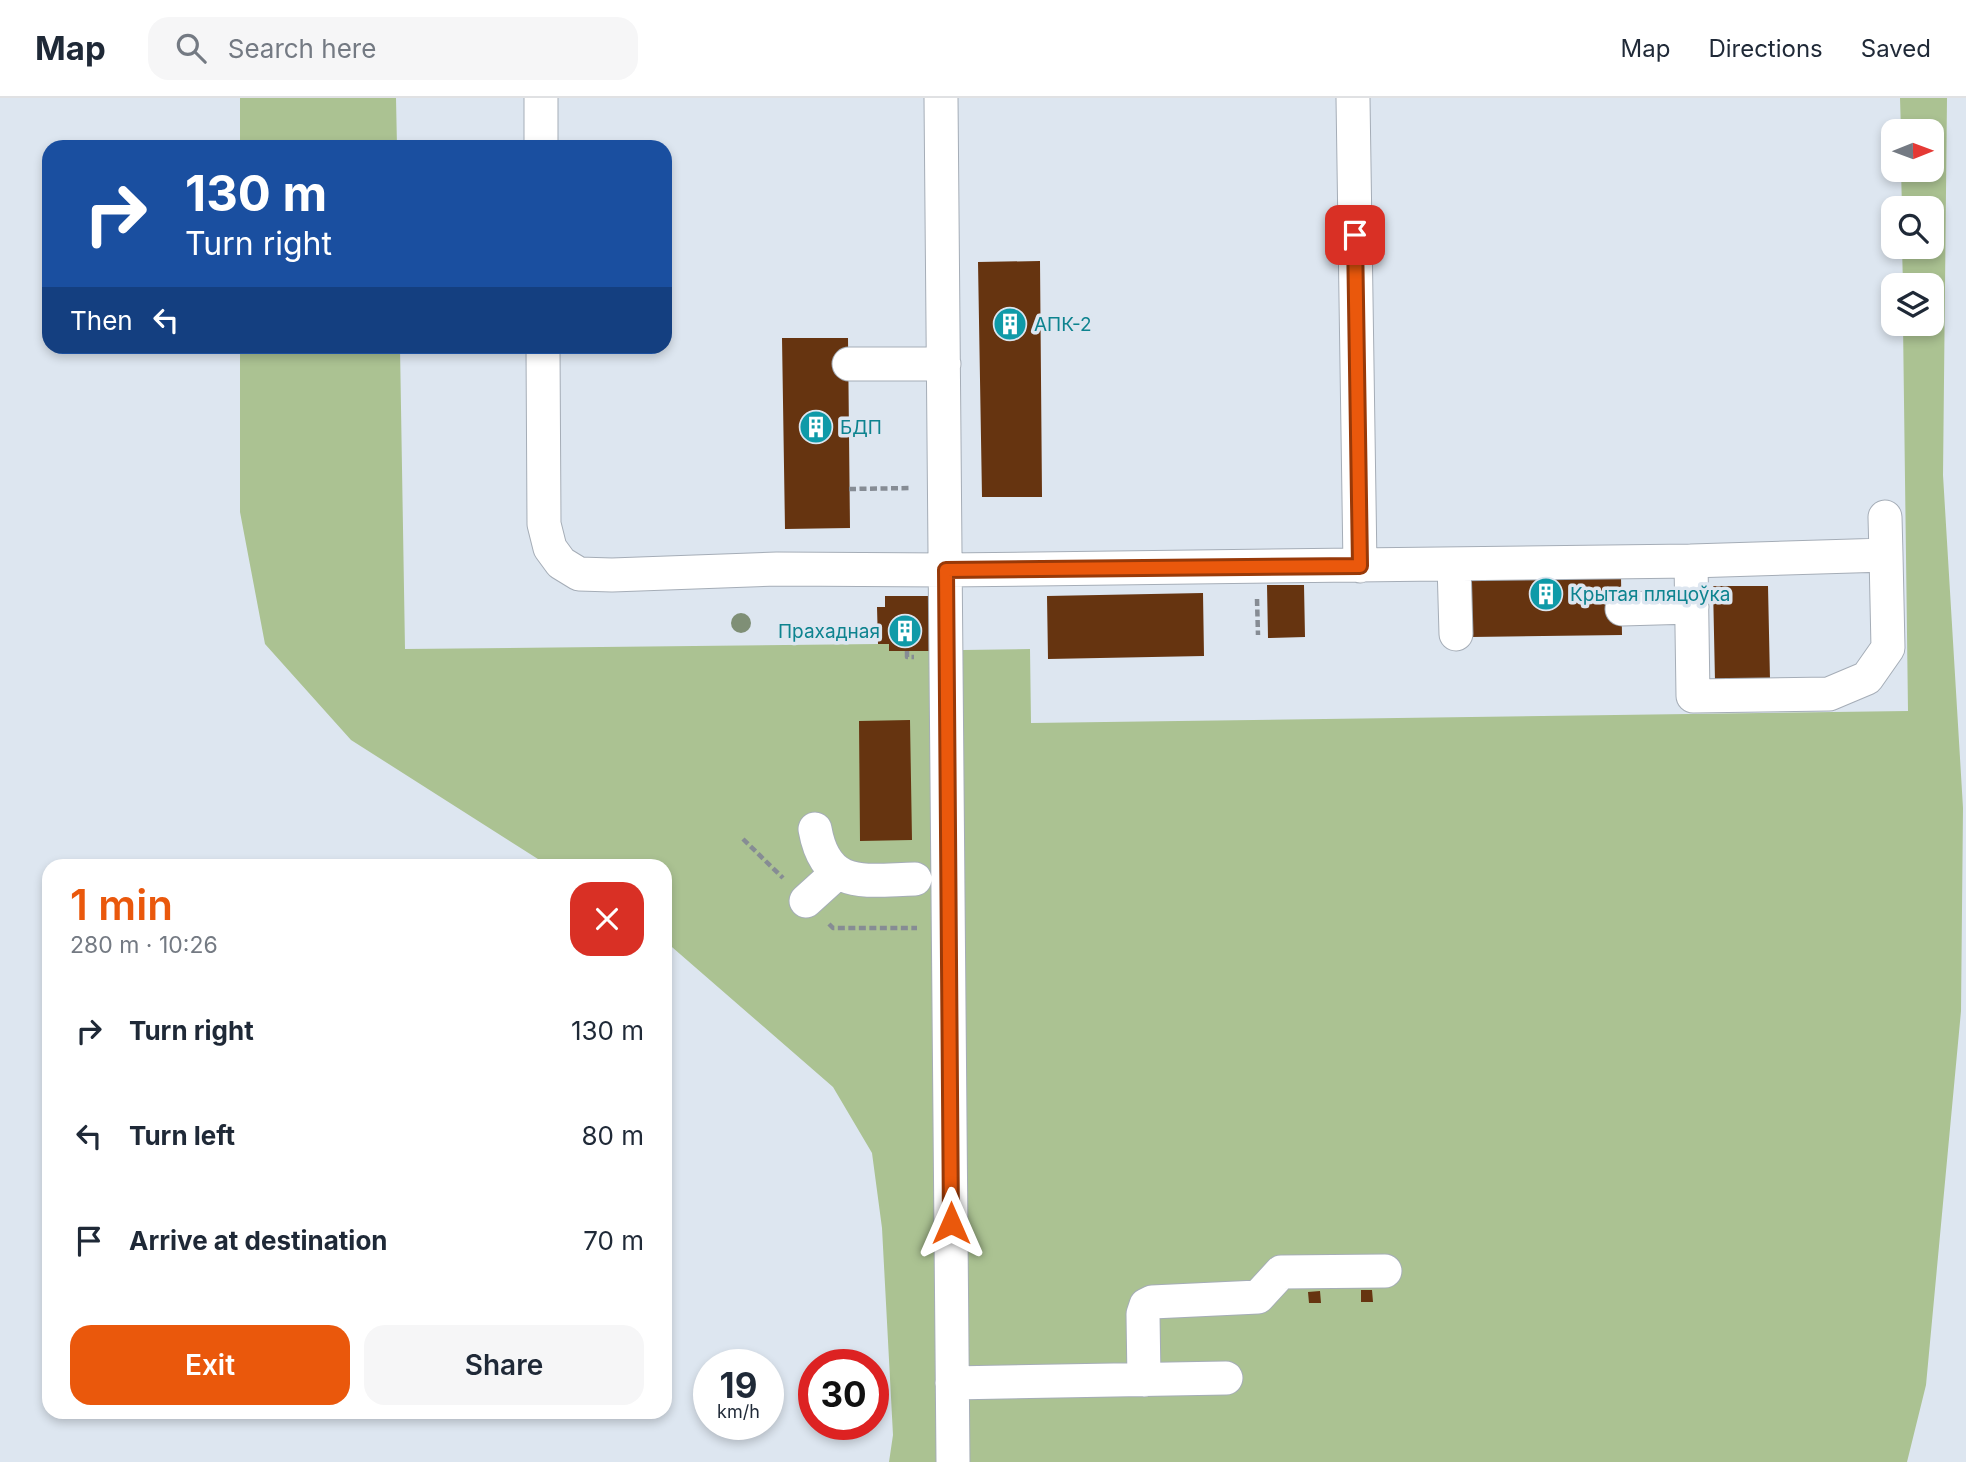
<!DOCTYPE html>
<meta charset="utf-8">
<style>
:root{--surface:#fff;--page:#f6f6f7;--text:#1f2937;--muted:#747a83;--line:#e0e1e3;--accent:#ea580c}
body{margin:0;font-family:Inter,sans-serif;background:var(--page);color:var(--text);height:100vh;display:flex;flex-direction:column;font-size:26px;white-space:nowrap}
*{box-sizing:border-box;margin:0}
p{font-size:23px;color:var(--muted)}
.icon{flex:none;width:38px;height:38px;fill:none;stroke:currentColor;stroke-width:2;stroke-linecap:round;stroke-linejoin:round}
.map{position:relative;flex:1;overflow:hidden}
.details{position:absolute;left:42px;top:761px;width:630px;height:560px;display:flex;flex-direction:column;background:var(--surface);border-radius:21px;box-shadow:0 4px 10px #0003}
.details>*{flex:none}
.hud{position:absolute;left:42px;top:42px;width:630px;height:214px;border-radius:21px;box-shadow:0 4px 10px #0003;background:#1a4fa0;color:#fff;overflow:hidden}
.needle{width:46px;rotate:89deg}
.fabs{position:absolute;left:1881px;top:21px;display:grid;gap:14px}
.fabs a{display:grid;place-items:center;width:63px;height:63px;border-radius:14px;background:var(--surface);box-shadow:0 4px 10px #0003;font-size:35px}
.speed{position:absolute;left:693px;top:1251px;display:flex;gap:14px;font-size:35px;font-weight:700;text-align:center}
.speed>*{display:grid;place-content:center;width:91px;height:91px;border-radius:50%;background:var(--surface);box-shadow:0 4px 10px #0003;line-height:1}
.speed small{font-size:18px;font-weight:400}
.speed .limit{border:10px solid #d22;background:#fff;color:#111}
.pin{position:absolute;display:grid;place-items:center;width:60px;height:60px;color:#fff;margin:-30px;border-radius:14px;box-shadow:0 4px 10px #0006}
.me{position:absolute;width:77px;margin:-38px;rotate:0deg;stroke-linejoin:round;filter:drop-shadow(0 0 5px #0008)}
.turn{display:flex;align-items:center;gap:24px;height:147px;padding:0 28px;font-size:32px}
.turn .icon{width:91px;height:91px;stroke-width:2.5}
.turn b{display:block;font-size:49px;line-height:60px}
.then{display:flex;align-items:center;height:66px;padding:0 28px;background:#0003;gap:14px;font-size:26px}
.round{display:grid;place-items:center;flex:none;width:74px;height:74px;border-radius:21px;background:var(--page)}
.headline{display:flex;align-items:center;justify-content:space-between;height:119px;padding:0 28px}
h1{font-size:42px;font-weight:600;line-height:52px;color:var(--accent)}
.primary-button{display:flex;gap:14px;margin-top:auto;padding:14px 28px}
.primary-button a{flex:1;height:80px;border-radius:21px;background:var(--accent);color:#fff;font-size:28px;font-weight:600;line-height:80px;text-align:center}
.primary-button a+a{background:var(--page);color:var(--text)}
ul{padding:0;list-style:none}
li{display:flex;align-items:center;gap:21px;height:105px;padding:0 28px}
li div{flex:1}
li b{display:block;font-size:26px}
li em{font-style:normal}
header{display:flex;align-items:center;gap:42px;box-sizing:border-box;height:98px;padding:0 35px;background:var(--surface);border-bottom:2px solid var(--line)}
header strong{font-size:33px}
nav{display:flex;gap:38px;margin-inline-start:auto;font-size:24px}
.search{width:490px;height:63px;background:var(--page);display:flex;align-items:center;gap:18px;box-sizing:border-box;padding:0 24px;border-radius:21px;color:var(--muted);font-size:26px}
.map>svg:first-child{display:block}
.green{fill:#abc292}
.building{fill:#663410}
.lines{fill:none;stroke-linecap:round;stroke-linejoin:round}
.minor-casing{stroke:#a5adb7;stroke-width:35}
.path{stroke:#868c94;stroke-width:4.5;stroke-dasharray:7 3.5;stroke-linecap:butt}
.minor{stroke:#fff;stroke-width:33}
.tree{fill:#7f8f76}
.route-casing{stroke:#983908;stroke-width:18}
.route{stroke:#ea580c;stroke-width:12}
.labels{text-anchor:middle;stroke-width:7;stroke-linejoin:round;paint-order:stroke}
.culture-label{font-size:19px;fill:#0d838f;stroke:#dde6f0;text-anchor:start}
</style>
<header>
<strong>Map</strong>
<div class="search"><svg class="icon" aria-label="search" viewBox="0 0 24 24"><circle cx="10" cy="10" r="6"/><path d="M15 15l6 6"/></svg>Search here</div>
<nav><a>Map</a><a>Directions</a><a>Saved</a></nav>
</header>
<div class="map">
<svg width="1966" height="1364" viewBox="0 0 1966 1364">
<rect width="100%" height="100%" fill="#dde6f0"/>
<path class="green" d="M240 0H396L397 49H240Z
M1900 0H1947L1943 377 1963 710 1961 913 1926 1287 1907 1364H889L893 1337 882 1130 872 1055 833 989 665 843V768H549L351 642 265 546 240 414V249H400L405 551 878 546H889L890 553 1030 551 1031 625 1908 613 1903 226H1932V187H1903L1902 149H1932V110H1902L1901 72H1932V33H1901Z"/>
<path class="building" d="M1040 163 1042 399H982L978 164Z
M782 240H848L850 430 785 431Z
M1621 479 1622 537 1471 539 1470 481Z
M1267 487H1304L1305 539 1268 540Z
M1713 488H1768L1770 582 1715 583Z
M1203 495 1204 558 1048 561 1047 498Z
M885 498H931L932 553H889V546H878L877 509H885Z
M910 622 912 742 860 743 859 623Z
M1361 1192H1372L1373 1204H1361Z
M1320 1193 1321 1205H1309L1308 1194Z"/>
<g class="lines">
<defs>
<path id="minor" d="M541 0V49
M941 0 953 1364
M1353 0 1360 468
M543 248 544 426 550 450 561 465 579 476 612 477 777 471 946 472 1691 463 1886 457 1888 550 1867 580 1829 596 1693 598 1691 463
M849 266H944
M1885 419 1886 457
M1454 466 1456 536
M1622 511 1692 509
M815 731C826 793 865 782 915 781
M806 803 838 774
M1144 1282 1143 1216 1146 1207 1152 1204 1258 1199 1281 1174 1385 1173
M952 1285 1226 1280"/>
</defs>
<use href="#minor" class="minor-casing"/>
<path class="path" d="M849 391 911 390
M1257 501 1258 537
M907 553V559H914
M743 741 783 780
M829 826 833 830H917"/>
<use href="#minor" class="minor"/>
</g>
<circle class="tree" cx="741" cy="525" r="10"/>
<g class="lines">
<defs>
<path id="route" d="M951 1125 946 472 1360 468 1355 137"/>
</defs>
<use href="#route" class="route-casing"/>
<use href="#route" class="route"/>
</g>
<defs>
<symbol id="building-disc" viewBox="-11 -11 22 22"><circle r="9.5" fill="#0f9aa8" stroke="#dde6f0"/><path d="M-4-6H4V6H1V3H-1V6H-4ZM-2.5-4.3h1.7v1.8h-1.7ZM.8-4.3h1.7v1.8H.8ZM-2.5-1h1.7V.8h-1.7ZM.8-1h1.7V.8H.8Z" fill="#fff"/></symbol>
</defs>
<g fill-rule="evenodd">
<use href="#building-disc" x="991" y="207" width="38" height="38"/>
<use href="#building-disc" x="797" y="310" width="38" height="38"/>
<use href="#building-disc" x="1527" y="477" width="38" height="38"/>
<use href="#building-disc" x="886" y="514" width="38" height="38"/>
</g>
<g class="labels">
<g class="culture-label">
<text x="1034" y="233">АПК-2</text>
<text x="840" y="336">БДП</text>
<text x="1570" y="503">Крытая пляцоўка</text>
<text x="880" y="540" text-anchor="end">Прахадная</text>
</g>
</g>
</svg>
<div class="fabs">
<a><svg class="needle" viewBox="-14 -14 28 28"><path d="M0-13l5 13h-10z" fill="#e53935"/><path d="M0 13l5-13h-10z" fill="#747a83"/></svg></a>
<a><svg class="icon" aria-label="search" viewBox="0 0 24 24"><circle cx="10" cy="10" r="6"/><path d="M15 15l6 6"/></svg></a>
<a><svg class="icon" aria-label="layers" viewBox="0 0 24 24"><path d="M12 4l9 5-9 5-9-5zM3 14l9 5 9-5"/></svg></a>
</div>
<div class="speed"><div>19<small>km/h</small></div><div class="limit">30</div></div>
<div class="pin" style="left:1355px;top:137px;background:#d93025"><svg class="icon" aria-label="arrive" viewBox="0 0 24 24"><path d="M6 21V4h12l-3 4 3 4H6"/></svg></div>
<svg class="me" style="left:951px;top:1125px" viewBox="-20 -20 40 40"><path d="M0-17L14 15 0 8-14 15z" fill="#ea580c" stroke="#fff" stroke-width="4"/></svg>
<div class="hud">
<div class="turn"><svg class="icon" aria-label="right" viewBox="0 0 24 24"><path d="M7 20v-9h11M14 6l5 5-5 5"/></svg><div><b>130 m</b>Turn right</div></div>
<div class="then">Then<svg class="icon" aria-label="left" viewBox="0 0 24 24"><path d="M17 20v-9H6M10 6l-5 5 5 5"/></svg></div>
</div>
<section class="details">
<div class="headline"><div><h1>1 min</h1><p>280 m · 10:26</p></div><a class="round" style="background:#d93025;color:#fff"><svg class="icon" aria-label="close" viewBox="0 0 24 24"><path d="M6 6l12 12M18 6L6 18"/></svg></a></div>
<ul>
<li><svg class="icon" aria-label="right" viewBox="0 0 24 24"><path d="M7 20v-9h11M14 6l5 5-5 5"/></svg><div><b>Turn right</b></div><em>130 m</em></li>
<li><svg class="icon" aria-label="left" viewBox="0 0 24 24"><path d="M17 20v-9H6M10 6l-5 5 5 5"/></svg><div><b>Turn left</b></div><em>80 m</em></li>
<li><svg class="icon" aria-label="arrive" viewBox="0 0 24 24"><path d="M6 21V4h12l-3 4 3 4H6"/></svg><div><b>Arrive at destination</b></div><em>70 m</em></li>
</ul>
<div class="primary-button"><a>Exit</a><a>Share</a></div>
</section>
</div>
